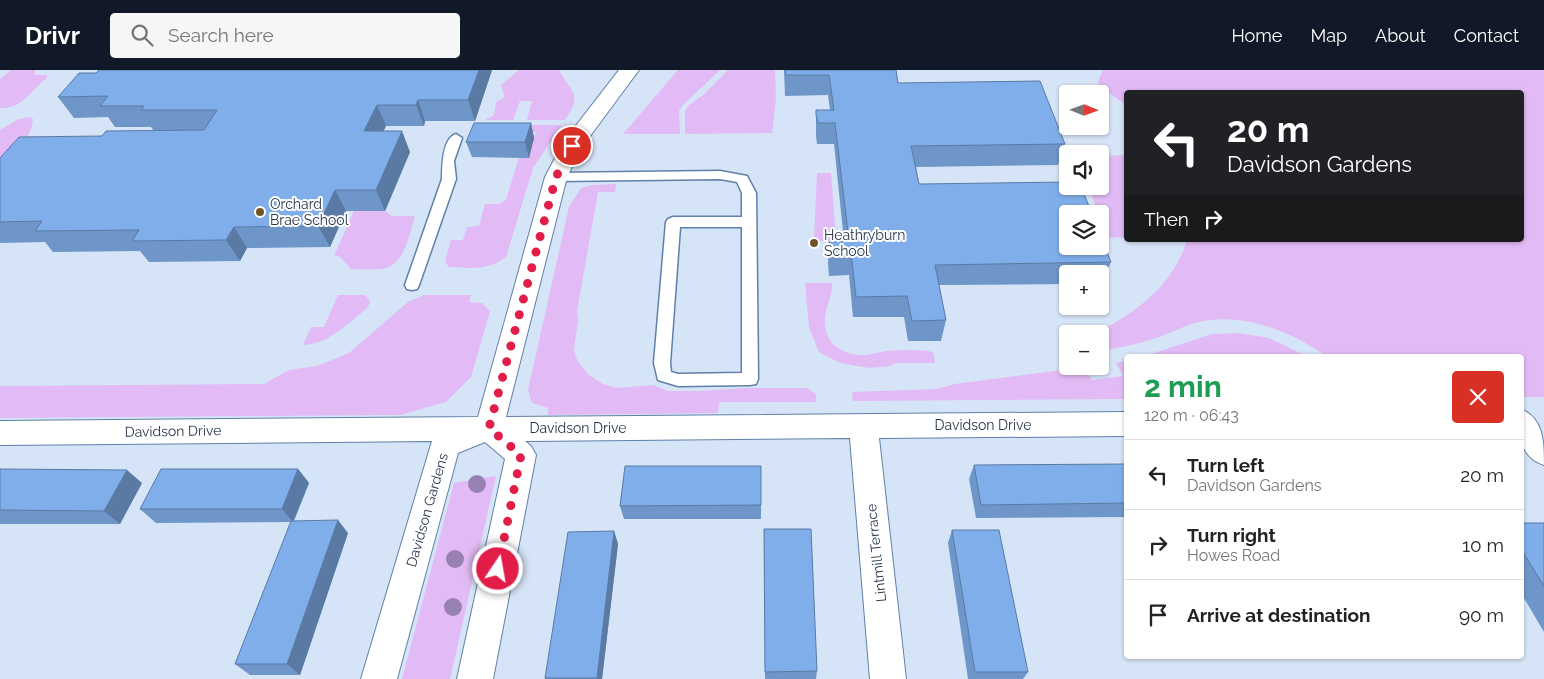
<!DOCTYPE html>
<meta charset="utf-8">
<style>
:root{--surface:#fff;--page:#f6f6f6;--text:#222;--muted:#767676;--line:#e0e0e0;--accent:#111827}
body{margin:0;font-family:Raleway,sans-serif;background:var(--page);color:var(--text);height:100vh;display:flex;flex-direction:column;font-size:19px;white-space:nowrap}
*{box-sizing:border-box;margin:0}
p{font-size:16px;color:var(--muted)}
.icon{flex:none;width:28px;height:28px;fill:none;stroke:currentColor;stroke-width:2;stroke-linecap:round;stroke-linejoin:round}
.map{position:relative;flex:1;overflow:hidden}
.side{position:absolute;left:1124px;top:284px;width:400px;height:305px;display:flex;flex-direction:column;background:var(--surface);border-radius:5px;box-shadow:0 1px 4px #0004}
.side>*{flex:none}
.hud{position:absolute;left:1124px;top:20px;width:400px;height:152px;border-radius:5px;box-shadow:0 1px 4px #0004;background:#202124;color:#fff;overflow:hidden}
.needle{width:32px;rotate:91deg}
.fabs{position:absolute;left:1059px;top:15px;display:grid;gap:10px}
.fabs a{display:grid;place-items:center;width:50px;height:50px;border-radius:5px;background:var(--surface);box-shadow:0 1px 4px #0004;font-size:25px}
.pin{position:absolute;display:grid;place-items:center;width:42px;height:42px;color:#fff;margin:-21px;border:2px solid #fff;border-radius:50%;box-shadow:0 1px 5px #0007}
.me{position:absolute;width:55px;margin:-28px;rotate:12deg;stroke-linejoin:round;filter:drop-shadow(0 0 4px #0008)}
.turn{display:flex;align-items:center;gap:18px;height:105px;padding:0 20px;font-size:22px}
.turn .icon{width:65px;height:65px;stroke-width:2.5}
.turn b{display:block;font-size:35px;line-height:42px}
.then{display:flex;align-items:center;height:48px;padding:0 20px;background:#0003;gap:10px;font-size:19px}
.round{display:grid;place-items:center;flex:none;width:52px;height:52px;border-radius:5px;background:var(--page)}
.head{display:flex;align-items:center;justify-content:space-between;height:85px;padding:0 20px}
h1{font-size:30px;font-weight:700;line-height:38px;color:#1e9e55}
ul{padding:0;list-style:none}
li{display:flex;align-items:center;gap:15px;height:70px;padding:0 20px;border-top:1px solid var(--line)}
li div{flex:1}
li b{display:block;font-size:19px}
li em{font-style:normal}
header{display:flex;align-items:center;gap:30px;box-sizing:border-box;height:70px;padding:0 25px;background:var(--accent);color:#fff}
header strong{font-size:24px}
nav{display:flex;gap:28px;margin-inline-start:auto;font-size:18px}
.search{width:350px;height:45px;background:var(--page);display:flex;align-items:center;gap:12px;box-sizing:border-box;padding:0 18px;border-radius:5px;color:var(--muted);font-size:19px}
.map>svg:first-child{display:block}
.green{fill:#e2baf5}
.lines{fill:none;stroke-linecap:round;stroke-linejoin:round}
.lane-casing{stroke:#5f80a9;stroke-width:3}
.street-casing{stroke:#5f80a9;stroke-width:2}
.lane{fill:#fff;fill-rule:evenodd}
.street{fill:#fff;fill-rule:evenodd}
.tree{fill:#9781b2}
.wall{fill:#6e96c9}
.shaded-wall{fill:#5a7aa4}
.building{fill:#80aeea;stroke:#5a7aa4}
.route{stroke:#e11d48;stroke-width:9;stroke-dasharray:0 16.2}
.poi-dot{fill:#715328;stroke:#fff;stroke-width:2}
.labels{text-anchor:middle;stroke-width:4;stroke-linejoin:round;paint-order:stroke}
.poi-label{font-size:14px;fill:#283648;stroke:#fff;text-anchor:start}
.street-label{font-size:14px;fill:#283648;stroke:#fff}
</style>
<header>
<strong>Drivr</strong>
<div class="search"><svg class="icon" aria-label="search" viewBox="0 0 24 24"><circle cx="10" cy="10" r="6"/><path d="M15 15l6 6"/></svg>Search here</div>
<nav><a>Home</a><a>Map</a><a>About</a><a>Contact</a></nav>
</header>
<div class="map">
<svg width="1544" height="609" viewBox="0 0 1544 609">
<rect width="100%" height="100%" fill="#d6e4f7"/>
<path class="green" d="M11 0H35V5H47V8C29 21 24 39 0 38V9Z
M519 0H559C572 24 583 23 565 50H527L532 31H520L513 50H485L494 45 496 32 505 27 501 15Z
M678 0H720L683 35 679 41 680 64H623Z
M728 0H775L776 29 772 63 685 64V41L689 35 703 25Z
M1103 0H1544V327H1521V286H1326C1292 262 1246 243 1203 251 1187 254 1171 263 1156 268 1137 274 1119 278 1100 281V264H1094C1136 243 1173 216 1187 170H1521V22H1126V35L1101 17 1098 12Z
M30 47 33 49C30 73 18 77 0 90V60L19 49Z
M489 55H562L533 98 506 187C487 201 471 198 449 197L445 192 451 170H463L467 157 479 156 485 134H499L506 130 519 87 537 62H513Z
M1126 85V167L1108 168 1088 116H1100V86Z
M817 103H831L836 171H814Z
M616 114 615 122H598L577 241 578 250 574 281 578 292 589 305 603 314 617 318 653 315 668 321H700L745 318H807L816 324V332H719L718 343 548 345V338L532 333 528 320 569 137 581 118 593 115Z
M354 141H385L392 146H415C409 164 405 196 382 199 372 200 361 199 351 199L339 186H334Z
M805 213H832C833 227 823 240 825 255 827 277 846 286 867 285 873 284 879 282 886 281 902 280 917 279 933 282L935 293H896L890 296 869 298 840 293 819 282 809 257Z
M338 225H365L369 229 370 233 367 238C347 254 329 274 303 275L311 257H324Z
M424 225H471L469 232 482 233 490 241 471 307 446 332 400 345 0 348V316L264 314 289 300 317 296 349 283 408 232Z
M1238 263 1269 268 1306 286H1145L1212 264Z
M1126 291V329L853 331 852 322 936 319 955 314 1085 297 1092 310 1123 306 1116 293Z
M496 406 450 609H402L454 413Z"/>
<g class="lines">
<defs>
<path id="lane" d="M456 64 462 68 454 91 456 109 419 215 417 219 412 220 407 219 405 215 442 109C442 98 442 68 456 64Z
M720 101 747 106 756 123 758 309 756 314 750 315 678 316 658 310 654 293 666 152 668 149 673 147H742V123L737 112 720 109 556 111 549 107 556 103ZM680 157H742V303L678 304 671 302 670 293Z"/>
<path id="street" d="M619 0H639L582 77 567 107 506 347 1126 342V366L879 368 906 609H870L850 368 525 371 531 376 536 385 493 609H457L505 389 485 372 458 383 397 609H361L432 371 0 375V351L478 347 545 107 564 71Z
M1521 339C1544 349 1544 372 1544 395 1517 386 1521 363 1521 339Z"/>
</defs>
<use href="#lane" class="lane-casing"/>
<use href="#street" class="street-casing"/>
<use href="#lane" class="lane"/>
<use href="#street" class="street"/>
</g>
<g class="tree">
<circle cx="477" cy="414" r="9"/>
<circle cx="455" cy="489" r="9"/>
<circle cx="453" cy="537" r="9"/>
</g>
<path class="wall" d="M492 0 475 51H425L424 56H386L383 61 410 82 385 141H346L330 177 247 178 240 191 149 192 140 181 53 182 45 172 0 173V88L102 66 154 61 151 57H115L108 47 74 48 58 27Z
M784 0H896L898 13 1065 74 1058 95 916 97 919 114 1111 192 1102 213H1100V204H1068V214L939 215 946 250 941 271H908L904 247H853L849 205 829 206 828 193 829 172 844 171 834 74H817L816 66V40H830L828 25 785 26Z
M531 53 534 68 529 88 472 87 466 72Z
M1126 394V447L976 448 969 409 974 395Z
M0 399 142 413 120 454H0Z
M298 399 309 413 294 451 348 463 300 605H250L235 594 291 452 156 453 140 439Z
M761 409V449H624L620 436Z
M1521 453H1544V562L1521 523Z
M764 459 817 601 816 609H765Z
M952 460 1028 602 1023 609H968L948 473Z
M614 461 618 474 602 609H545V608Z"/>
<path class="shaded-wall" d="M479 0H492L475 51 468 30Z
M418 30 425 51 424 56 416 35Z
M377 35 386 56 374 82 364 61Z
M531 53 534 68 529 88 525 72Z
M402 61 410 82 385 141 376 120Z
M335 120 346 141 330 177 318 156Z
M234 157 247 178 240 191 226 170Z
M298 399 309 413 293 452 282 439Z
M127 400 142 413 120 454 104 441Z
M338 450 348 463 300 605 287 594Z
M614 461 618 474 602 609H597V608Z"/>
<path class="building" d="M99 0H479L468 30H418L416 35H377L364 61H402L376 120H335L318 156 234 157 226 170 132 171 139 160 35 161 42 151 0 152V88L19 67 102 66 106 61 204 60 217 40H141L144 36H100L108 26 58 27 79 3H96Z
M785 0H896L898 13 1040 11 1065 74 911 76 919 114 1068 112V116H1081L1092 144H1068V176H1100V164L1111 192 935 195 946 250 912 251 907 226 856 227 851 184 830 185 829 172 849 171 835 53H818L816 45V40H834L829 5H786Z
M474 53H531L525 72H466Z
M1126 394V433L981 435 974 395Z
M625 396H761V435L620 436Z
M0 399 127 400 104 441 0 440Z
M161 399H298L282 439H140Z
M338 450 287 594H235L291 451Z
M1521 453H1544V516L1521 479Z
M764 459H811L817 601 765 602Z
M952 460H999L1028 602H975Z
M614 461 597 608H545L568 462Z"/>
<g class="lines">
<path class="route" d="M498 499 521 385 489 358 556 107 572 76"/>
</g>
<g class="poi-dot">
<circle cx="260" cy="142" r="5"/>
<circle cx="814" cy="173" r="5"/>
</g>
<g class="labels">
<g class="poi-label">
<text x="270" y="139">Orchard<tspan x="270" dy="16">Brae School</tspan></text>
<text x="824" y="170">Heathryburn<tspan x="824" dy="16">School</tspan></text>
</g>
<g class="street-label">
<text x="983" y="360">Davidson Drive</text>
<text x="578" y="363">Davidson Drive</text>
<text transform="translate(173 361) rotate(-1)" y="5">Davidson Drive</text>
<text transform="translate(427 440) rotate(-74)" y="5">Davidson Gardens</text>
<text transform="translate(876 483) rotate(-96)" y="5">Lintmill Terrace</text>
</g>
</g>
</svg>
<div class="fabs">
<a><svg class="needle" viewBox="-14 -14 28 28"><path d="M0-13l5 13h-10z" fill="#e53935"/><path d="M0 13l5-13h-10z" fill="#767676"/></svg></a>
<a><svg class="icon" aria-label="sound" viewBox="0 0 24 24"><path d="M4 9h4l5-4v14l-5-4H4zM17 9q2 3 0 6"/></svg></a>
<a><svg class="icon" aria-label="layers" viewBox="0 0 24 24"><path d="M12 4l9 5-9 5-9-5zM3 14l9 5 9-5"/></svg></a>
<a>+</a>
<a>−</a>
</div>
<div class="pin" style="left:572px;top:76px;background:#d93025"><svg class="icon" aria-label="arrive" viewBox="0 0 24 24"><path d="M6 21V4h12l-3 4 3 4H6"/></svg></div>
<svg class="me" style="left:498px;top:499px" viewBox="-20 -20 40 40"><circle r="17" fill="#e11d48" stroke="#fff" stroke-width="3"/><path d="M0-11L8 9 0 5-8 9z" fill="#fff"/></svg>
<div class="hud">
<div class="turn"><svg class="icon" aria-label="left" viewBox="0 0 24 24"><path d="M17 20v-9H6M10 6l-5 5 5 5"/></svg><div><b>20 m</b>Davidson Gardens</div></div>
<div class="then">Then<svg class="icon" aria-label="right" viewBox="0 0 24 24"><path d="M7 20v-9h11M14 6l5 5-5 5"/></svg></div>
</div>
<section class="side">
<div class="head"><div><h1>2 min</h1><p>120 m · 06:43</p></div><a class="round" style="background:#d93025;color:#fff"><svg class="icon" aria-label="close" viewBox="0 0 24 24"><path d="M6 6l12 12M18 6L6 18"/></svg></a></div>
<ul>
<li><svg class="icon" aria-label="left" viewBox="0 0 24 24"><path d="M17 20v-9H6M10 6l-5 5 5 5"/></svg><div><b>Turn left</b><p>Davidson Gardens</p></div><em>20 m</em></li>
<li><svg class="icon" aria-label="right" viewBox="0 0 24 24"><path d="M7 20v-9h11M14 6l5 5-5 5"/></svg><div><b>Turn right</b><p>Howes Road</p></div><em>10 m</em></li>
<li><svg class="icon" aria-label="arrive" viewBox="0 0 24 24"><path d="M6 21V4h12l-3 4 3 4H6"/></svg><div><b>Arrive at destination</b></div><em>90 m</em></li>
</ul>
</section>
</div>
